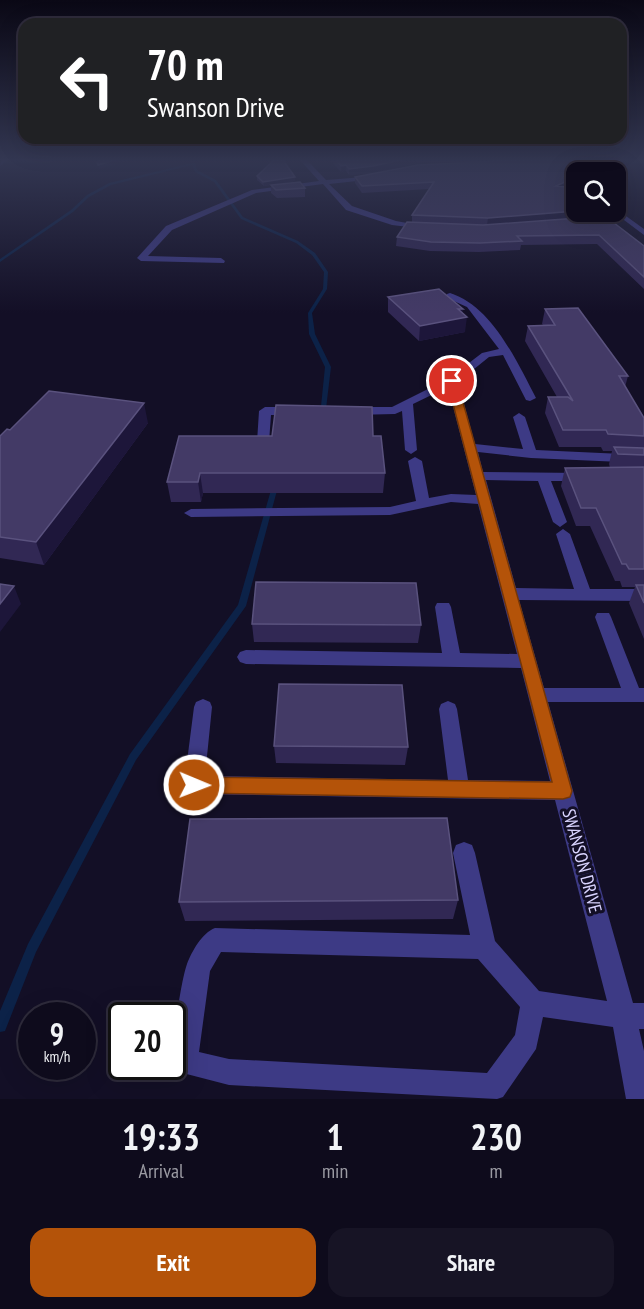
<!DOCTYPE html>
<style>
:root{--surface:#0e0b1c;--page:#171425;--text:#f1f3f6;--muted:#9b9ba3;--line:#2e2b3b;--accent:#b45309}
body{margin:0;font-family:"PT Sans Narrow",sans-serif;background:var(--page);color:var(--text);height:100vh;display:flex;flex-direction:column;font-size:22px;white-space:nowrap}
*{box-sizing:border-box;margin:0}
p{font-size:20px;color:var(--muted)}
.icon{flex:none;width:33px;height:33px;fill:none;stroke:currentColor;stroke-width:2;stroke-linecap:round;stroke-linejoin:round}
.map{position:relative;height:1099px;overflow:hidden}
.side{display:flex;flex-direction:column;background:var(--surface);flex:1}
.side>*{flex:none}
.hud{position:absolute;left:18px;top:18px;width:609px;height:126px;border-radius:18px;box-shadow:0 6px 24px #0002,0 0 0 2px var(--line);background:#202124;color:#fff;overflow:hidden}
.tools{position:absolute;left:566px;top:162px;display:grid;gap:12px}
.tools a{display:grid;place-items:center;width:60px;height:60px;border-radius:12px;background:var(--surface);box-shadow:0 6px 24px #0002,0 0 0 2px var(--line);font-size:30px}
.speed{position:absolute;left:18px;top:1002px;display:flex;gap:12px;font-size:30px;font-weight:700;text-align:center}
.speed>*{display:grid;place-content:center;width:78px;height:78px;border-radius:50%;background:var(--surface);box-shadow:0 6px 24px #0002,0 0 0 2px var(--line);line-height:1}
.speed small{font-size:15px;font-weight:400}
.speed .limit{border:3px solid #111;border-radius:9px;background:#fff;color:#111}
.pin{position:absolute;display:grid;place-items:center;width:51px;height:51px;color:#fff;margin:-26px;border:3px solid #fff;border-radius:50%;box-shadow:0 2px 6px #0007}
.me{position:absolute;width:66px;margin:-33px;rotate:91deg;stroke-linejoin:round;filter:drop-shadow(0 0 4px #0008)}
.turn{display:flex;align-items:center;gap:21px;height:126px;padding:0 30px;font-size:27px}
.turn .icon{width:78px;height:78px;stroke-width:2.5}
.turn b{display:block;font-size:42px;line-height:51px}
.eta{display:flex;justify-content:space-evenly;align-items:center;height:102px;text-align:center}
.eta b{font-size:36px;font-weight:800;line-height:42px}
.button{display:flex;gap:12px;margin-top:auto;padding:12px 30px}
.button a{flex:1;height:69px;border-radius:18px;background:var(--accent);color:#fff;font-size:24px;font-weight:800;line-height:69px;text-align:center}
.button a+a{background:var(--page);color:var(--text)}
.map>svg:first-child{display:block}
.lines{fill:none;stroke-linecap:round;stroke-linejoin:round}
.stream{fill:#0c2248;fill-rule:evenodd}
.minor{fill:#3d3a85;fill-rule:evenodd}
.wall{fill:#312854}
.shaded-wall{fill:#1d163a}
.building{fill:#433a66;stroke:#5a527e;stroke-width:1.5}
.route{fill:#b45309;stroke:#753606;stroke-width:1.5}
.labels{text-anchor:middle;stroke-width:6;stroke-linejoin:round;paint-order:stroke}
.near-street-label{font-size:18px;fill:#d9d4ff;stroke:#130f26}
</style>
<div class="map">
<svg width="644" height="1099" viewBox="0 0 644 1099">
<rect width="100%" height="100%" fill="#130f26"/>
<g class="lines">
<path class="stream" d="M191 159H194L197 170 216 180 243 217 298 241 315 253 328 272 327 289 312 313 315 334 331 367 325 417H321L320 416 325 367 309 334 308 313 323 289 324 272 312 255 296 243 241 219 214 182 195 172 192 165 111 185 89 197 73 212 0 262V259L71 210 87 195 109 183 192 163Z
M276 481 279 483 246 606 136 760 36 952 5 1031 0 1032V1011L28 944 130 754 238 605 273 483Z"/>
<path class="minor" d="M2 159H9L0 166Z
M299 159H306L326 180 377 176 375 179 329 184 352 206 396 221 429 227 425 229 392 225 346 210 323 184 256 193 172 230 148 256 221 258 225 261 224 263 141 261 137 258 166 226 252 190 319 181Z
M626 216 644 229V235L624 220 589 223 585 221Z
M450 293C492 306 517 362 536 398L530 401 526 400 503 355 489 357 458 382 475 444 523 449 513 417 519 413 525 417 536 450 644 455V463L531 458 478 452 483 472 582 473 589 477 582 481H551L567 522 560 527 553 522 538 481 486 480 516 588 574 589 556 534 563 529 570 534 590 589H644V601L519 600 544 688H621L595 617 597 613H609L611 617 639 688H644V702H548L633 1003H644V1029H639L644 1051V1099H626L613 1027 543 1017 536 1049 503 1097 497 1099 229 1085 175 1071C169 1057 181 980 187 964 192 951 202 933 215 928L470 935 453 853 456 845 464 842 472 845 475 853 495 941 539 991 607 1001 555 800 194 794 187 792 184 785 194 707 196 702 203 699 210 702 212 707 205 776 448 780 439 709 441 704 448 701 455 704 457 709 468 780 550 781 521 668 246 664 240 662 237 657 240 652 246 650 442 653 435 607 437 603H449L451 607 460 653 517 654 478 504 451 502 390 515 191 517 184 513 191 509 390 507 416 501 408 461 415 457 422 461 429 498 451 494 476 495 448 387 413 404 417 450 411 454 405 450 402 411 395 414 353 415 347 411 353 407H392L448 379 482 353 499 349 467 307 447 298V294ZM221 952 478 959 520 1007 515 1035 487 1073 229 1059 199 1052 210 971Z
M265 407H296L302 411 296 415H271L269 442 263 446 257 442 259 411Z"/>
</g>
<path class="wall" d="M10 159H54L51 162 10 161Z
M329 159H522L417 163 373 173 349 175 346 171 341 172Z
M611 169 601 172H576V183L567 187 576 212H595L594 217 644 246V289L597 244 521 245 520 250 479 252 430 251 396 246 397 237 412 222V215L429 189 362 193 355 183V177Z
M257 176 295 181 264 186 257 180Z
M271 185 305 188V197L277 198 271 193Z
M388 297 463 313 465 332 419 341 388 312Z
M545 309 628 376 625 387 644 418V639L629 603 635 587H622L620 581H615L590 526H576L561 486 565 468H610L609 464 612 451H603L601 447H559L545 413 548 397H557L525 341 528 326 543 325 542 324Z
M148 423 44 565 0 558V436L10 430Z
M179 436H373L385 473 383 493H203L201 502H171L167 482Z
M252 624 421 625 418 643 254 642Z
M274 746 408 747 405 765 276 763Z
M458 900 453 919 185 921 179 902Z"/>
<path class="shaded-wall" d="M118 159H133L99 169 98 165Z
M405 159H417V163L373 173 349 175V169Z
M613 162 611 169 601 172H588Z
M346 165V171L341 172V166Z
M295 177V181L264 186 263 182Z
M576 177V183L554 192 556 186Z
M576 211 595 212 594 217 487 225 488 218Z
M458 309H463L462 318 467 317 465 332 419 341 420 326Z
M144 403 148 423 44 565 36 542Z
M200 473 203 493 201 502 198 482Z
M14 586 21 604 0 632V604Z"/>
<path class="building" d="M101 159H118L98 165 97 162Z
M335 159H405L373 166 349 169 346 165 341 166Z
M537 159H607L613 162 588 172H576V177L556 186 567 187 576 194V211L488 218 412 215 434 182 362 186 355 177 418 165Z
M274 160H283L295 177 263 182 257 176Z
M300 182 305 188 276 190 271 185Z
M605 216 644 246V277L599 235 517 236 522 241 480 243 431 242 397 237 407 222 483 225Z
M439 289 463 309H458L467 317 420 326 388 297Z
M578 308 628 376H619L644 418V436L608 434 606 430H563L548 397H568L573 401 528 326 555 325 545 309Z
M49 391 144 403 36 542 0 537V436L7 429 10 430Z
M276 405 372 407 373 436H381L385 473H200L198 482H167L179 436H272Z
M614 447 644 448V455L618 454Z
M644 467V569H629L626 564H622L596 508H581L565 468Z
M256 582 416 583 421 625 252 624Z
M0 584 14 586 0 604Z
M636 585H644V603Z
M279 684 402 685 408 747 274 746Z
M447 818 458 900 179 902 190 819Z"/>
<linearGradient id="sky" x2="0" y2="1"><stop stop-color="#0a0815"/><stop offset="0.51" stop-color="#333752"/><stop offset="1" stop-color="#333752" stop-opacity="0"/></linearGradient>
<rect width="644" height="313" fill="url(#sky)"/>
<path class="route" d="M448 379 457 381 572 791 570 797 563 799 194 793 187 791 185 785 187 779 194 777 552 782 447 381Z"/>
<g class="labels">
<g class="near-street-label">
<text transform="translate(582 861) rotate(75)" y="6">SWANSON DRIVE</text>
</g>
</g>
</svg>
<div class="tools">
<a><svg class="icon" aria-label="search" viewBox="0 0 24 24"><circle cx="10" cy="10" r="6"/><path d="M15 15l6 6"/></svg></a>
</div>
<div class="speed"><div>9<small>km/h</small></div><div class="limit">20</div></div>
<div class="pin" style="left:452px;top:381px;background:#d93025"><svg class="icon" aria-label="arrive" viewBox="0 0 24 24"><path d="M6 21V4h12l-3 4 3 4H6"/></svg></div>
<svg class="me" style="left:194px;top:785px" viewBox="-20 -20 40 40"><circle r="17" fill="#b45309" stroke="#fff" stroke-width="3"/><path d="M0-11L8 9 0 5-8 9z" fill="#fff"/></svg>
<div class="hud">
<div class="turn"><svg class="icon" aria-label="left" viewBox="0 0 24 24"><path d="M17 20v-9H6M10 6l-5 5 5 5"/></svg><div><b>70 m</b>Swanson Drive</div></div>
</div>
</div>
<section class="side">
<div class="eta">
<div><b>19:33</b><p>Arrival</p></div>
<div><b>1</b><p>min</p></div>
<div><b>230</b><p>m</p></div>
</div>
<div class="button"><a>Exit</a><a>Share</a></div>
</section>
